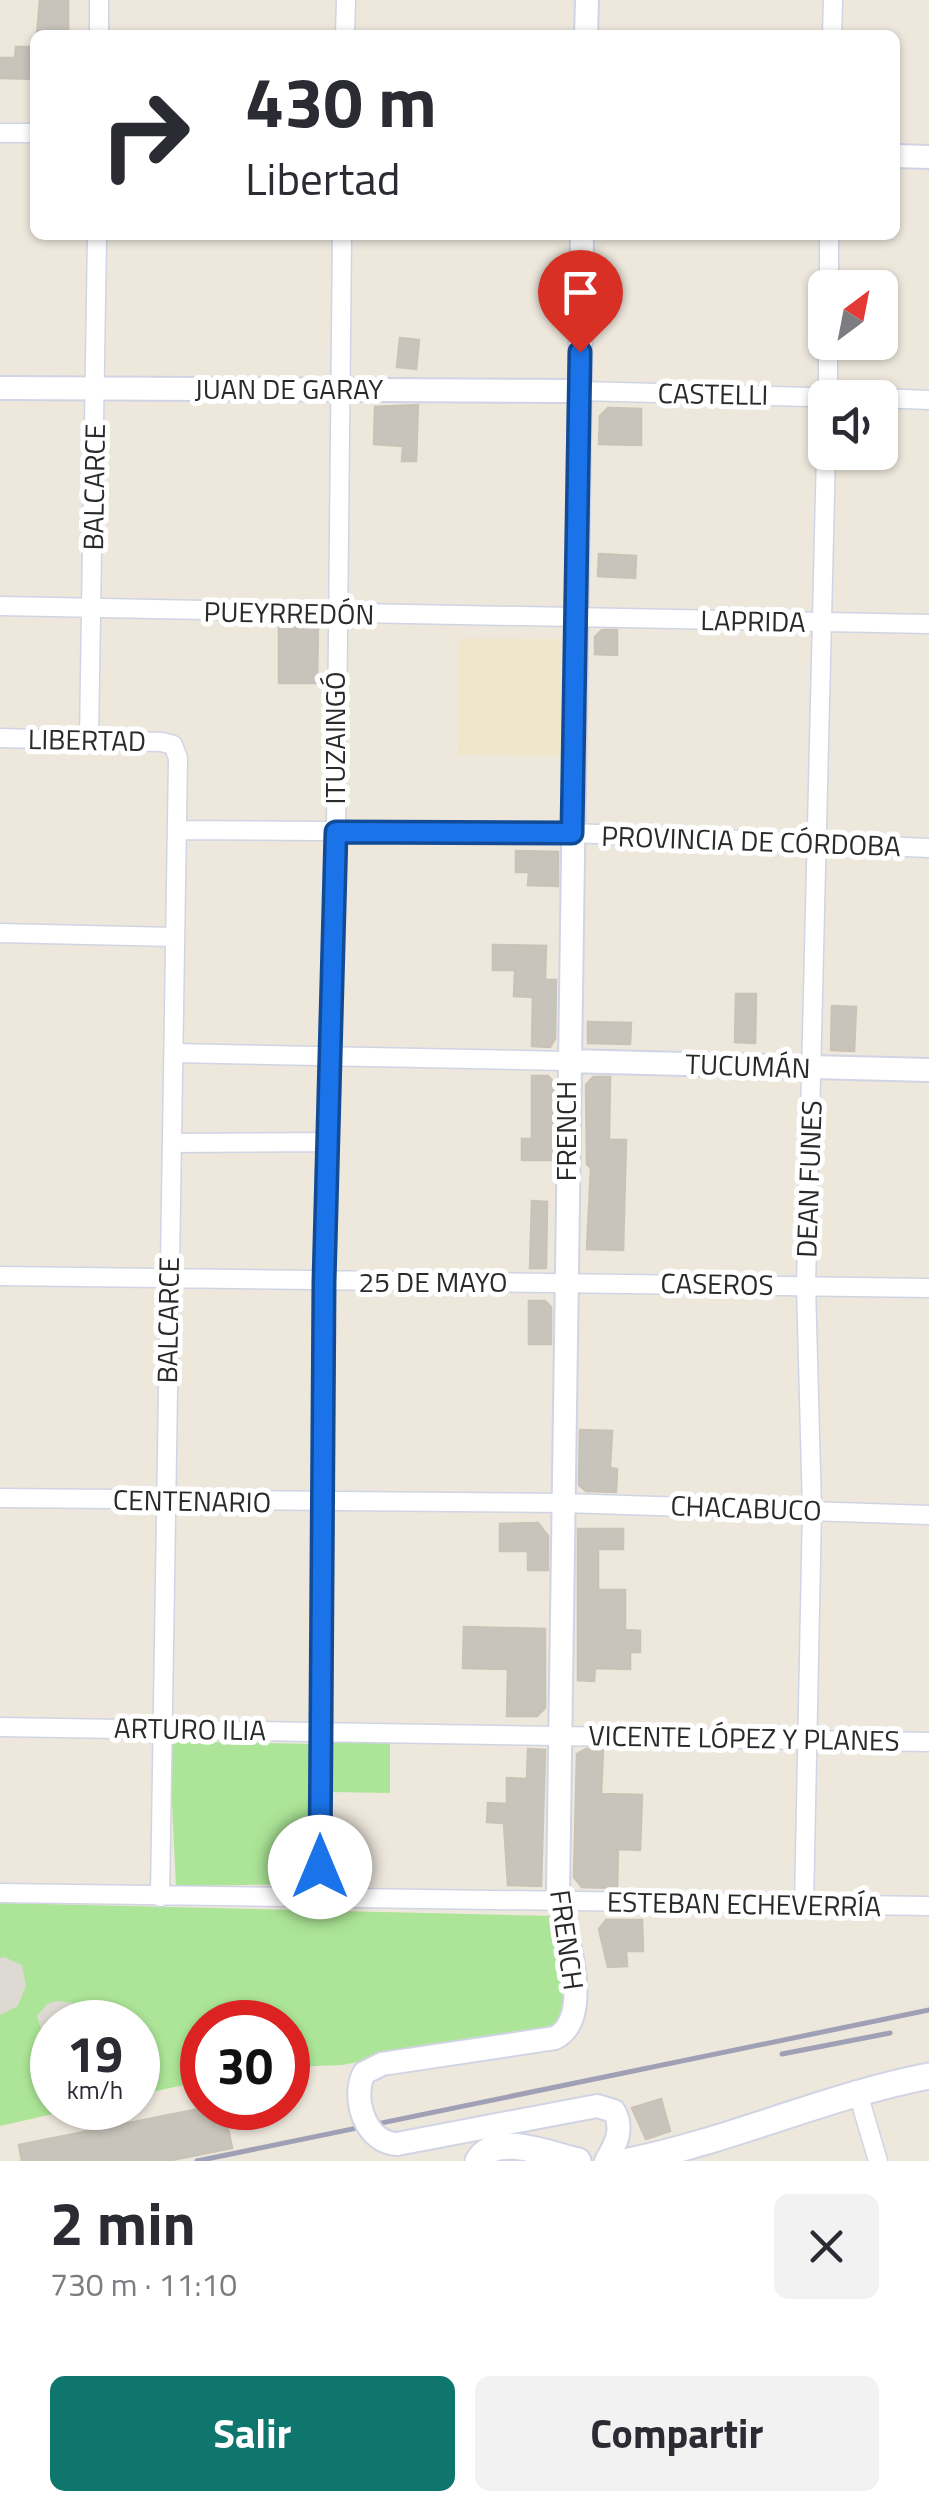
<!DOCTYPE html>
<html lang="es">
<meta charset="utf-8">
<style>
:root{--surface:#fff;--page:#f2f2f3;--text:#2b2b33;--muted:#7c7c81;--accent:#0f766e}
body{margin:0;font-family:"Titillium Web",sans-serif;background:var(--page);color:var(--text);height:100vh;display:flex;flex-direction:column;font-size:38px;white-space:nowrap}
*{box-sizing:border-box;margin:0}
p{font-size:32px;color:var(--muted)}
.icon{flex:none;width:55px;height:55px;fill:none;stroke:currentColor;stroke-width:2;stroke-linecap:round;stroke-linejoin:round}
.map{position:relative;height:2161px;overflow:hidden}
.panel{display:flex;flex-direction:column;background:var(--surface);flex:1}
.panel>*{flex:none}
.hud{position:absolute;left:30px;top:30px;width:870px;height:210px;border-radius:15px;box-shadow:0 2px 8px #0004;background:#fff;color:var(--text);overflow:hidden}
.needle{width:65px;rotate:32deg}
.fabs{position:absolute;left:808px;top:270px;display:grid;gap:20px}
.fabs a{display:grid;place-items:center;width:90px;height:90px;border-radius:15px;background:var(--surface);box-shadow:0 2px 8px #0004;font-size:50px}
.speed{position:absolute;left:30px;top:2000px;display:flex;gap:20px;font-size:50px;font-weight:700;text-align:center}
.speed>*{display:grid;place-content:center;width:130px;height:130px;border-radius:50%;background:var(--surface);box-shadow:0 2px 8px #0004;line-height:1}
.speed small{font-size:25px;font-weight:400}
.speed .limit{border:15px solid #d22;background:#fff;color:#111}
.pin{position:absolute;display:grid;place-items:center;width:85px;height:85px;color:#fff;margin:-102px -42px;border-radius:50% 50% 50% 0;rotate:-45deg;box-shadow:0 0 10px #0007}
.pin .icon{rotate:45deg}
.me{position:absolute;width:110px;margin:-55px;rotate:0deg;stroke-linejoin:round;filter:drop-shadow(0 0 8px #0008)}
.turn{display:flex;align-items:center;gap:35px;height:210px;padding:0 50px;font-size:45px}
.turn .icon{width:130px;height:130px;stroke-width:2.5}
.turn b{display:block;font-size:70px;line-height:85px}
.round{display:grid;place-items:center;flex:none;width:105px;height:105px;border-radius:15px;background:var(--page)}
.headline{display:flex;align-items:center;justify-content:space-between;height:170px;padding:0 50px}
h1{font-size:60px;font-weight:700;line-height:75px}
.primary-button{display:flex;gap:20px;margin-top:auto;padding:20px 50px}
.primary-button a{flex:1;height:115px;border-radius:15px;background:var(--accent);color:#fff;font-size:40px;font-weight:700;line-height:115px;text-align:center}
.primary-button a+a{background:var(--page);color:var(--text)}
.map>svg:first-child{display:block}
.education{fill:#efe6cb}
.green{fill:#ace597}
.plaza{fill:#dddad3}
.building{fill:#c8c4bc;stroke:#c8c3b6;stroke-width:2.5}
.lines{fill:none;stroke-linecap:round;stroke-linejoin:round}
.minor-casing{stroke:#d1d4e4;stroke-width:21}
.tertiary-casing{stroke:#d1d4e4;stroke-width:26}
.secondary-casing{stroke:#d1d4e4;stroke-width:29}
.minor{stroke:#fff;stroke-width:18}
.tertiary{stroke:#fff;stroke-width:22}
.secondary{stroke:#fff;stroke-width:25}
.rail{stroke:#9fa0b5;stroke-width:5}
.tertiary-bridge-casing{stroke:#d1d4e4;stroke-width:26;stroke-linecap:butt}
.tertiary-bridge{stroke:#fff;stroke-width:22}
.route-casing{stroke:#114b97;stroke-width:25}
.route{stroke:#1a73e8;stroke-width:18}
.labels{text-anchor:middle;stroke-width:10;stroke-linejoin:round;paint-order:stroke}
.street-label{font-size:28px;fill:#2a2a2a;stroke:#fff}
</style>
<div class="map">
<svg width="929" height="2161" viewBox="0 0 929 2161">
<rect width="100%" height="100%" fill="#ede7dc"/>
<path class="education" d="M459 638 562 639 561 756 458 755Z"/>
<path class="green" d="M169 1741 312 1744 310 1884 176 1886Z
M331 1741H390V1793L330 1792Z
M0 1903 554 1916 569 2009 555 2025 342 2065 288 2067V2022H202V2081L138 2095V2022H52V2108H79L0 2126Z"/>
<path class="plaza" d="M4 1957 22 1965 26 1986 18 2006 0 2015V1958Z
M57 2001 82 2004 92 2022H52V2038L42 2033 37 2016 47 2004Z"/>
<path class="building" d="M40 0H68V35H37Z
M16 47H35V79L0 78V58H15Z
M400 338 419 340 416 369 397 367Z
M418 405 416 461H402L403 446 374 444 375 407Z
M608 408 641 409V445L599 444 600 416Z
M599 554 636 556 635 578 598 576Z
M279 624 318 625 317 683H279Z
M602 630H617V655L595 654V637Z
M516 851 558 852V886L528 885 529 872H516Z
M493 945 546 946 545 980H556L555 1039 550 1047 532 1046 533 997 514 996 515 970H493Z
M736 994H756L755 1043 735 1042Z
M832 1006 856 1007 854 1051 831 1050Z
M588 1022 631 1023 630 1044 588 1043Z
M532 1076H548L555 1084 554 1160H522V1139H532Z
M593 1077H610L609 1140H626L623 1250 587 1249 591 1168 587 1164 586 1085Z
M532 1201 547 1202 546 1268H530Z
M529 1301H545L551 1307V1344H529Z
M580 1430 612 1431 610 1468 617 1469 616 1492 586 1491 579 1485Z
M538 1523 548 1536V1570H528V1551H500V1524Z
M578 1529H623V1549H598V1590H625V1630L640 1631V1652H630V1669L595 1668 594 1681 578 1680Z
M464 1627 545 1629V1708L537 1716H507L508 1669 463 1668Z
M528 1749 545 1750 541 1886 508 1885 504 1823 487 1822 488 1803 507 1804V1778L527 1779Z
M586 1749H603L601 1794 642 1795 640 1850 618 1849 617 1888 582 1887 574 1877 577 1754Z
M606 1920H642L643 1951H626L627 1966 608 1967 599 1929Z
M661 2099 670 2131 646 2139 632 2108Z
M204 2108H279V2114L227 2124 232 2148 167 2161H22L19 2145Z"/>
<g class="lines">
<defs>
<path id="minor" d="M99 35V0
M345 35 346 0
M832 35 833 0
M0 133H35
M829 288V235
M579 391 847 398
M828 398V342
M880 398 929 400
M0 606 929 624
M0 738 162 742 173 745 178 758 160 1897
M89 739 97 235
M177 830 573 833 929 848
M0 933 174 937
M174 1053 567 1061
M172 1143 327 1142
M0 1276 929 1288
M0 1498 564 1503 929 1515
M0 1727 929 1742
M0 1893 929 1906
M320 1901 321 1504 336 832 342 235
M804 1905 812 1509 806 1285 826 452
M857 2090 878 2161"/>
<path id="tertiary" d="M586 35 587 0
M895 156 929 157
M0 388 579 391
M567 1061 929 1070
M382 2064 555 2038C596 2017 564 1929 558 1893L582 235
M397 2144 597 2106 614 2111C624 2129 616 2144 606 2161"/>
<path id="secondary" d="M478 2161C495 2131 550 2155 578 2161
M629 2161C732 2140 826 2096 929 2076"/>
</defs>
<use href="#minor" class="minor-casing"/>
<use href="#tertiary" class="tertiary-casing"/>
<use href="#secondary" class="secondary-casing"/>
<use href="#minor" class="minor"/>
<use href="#tertiary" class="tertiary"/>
<use href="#secondary" class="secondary"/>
<path class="rail" d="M782 2054 890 2033
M197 2161 929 2010"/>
<defs>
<path id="tertiary-bridge" d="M382 2064 364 2073C351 2099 366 2143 397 2144"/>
</defs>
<use href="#tertiary-bridge" class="tertiary-bridge-casing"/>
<use href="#tertiary-bridge" class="tertiary-bridge"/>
</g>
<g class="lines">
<defs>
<path id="route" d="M320 1867 324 1282 336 832 572 833 580 352"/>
</defs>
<use href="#route" class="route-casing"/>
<use href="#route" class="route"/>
</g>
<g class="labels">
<g class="street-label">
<text x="289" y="399">JUAN DE GARAY</text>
<text transform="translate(713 394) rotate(1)" y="10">CASTELLI</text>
<text transform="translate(94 487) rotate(-89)" y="10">BALCARCE</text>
<text transform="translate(289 613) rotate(1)" y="10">PUEYRREDÓN</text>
<text transform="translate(753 621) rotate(1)" y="10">LAPRIDA</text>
<text transform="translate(335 738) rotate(-90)" y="10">ITUZAINGÓ</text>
<text transform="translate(87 740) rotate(1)" y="10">LIBERTAD</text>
<text transform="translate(751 841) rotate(2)" y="10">PROVINCIA DE CÓRDOBA</text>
<text transform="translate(748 1066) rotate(2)" y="10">TUCUMÁN</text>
<text transform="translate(566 1131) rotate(-90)" y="10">FRENCH</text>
<text transform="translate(809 1179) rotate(-88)" y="10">DEAN FUNES</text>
<text x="433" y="1292">25 DE MAYO</text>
<text transform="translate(717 1284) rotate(1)" y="10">CASEROS</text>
<text transform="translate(168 1320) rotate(-89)" y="10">BALCARCE</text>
<text transform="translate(192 1501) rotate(1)" y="10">CENTENARIO</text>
<text transform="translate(746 1508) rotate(2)" y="10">CHACABUCO</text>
<text transform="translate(190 1729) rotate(1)" y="10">ARTURO ILIA</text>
<text transform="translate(744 1738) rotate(1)" y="10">VICENTE LÓPEZ Y PLANES</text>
<text transform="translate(744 1904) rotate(1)" y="10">ESTEBAN ECHEVERRÍA</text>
<text transform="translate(567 1940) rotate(82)" y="10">FRENCH</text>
</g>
</g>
</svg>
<div class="fabs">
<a><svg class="needle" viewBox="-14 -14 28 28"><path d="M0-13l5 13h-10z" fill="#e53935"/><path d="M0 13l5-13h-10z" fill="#7c7c81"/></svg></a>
<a><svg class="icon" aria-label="sound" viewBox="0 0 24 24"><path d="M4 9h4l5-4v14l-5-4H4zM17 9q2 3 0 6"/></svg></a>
</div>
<div class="speed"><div>19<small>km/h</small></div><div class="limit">30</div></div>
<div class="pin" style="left:580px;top:352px;background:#d93025"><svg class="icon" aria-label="arrive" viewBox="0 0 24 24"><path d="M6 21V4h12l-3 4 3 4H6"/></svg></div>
<svg class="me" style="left:320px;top:1867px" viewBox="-20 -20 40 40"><circle r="19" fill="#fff"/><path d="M0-13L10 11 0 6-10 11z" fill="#1a73e8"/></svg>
<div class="hud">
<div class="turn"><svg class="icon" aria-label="right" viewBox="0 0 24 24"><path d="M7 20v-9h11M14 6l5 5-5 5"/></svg><div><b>430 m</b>Libertad</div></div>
</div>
</div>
<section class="panel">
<div class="headline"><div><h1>2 min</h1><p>730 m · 11:10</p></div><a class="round"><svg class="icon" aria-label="close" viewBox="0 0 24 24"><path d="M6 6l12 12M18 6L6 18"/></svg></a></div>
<div class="primary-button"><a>Salir</a><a>Compartir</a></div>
</section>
